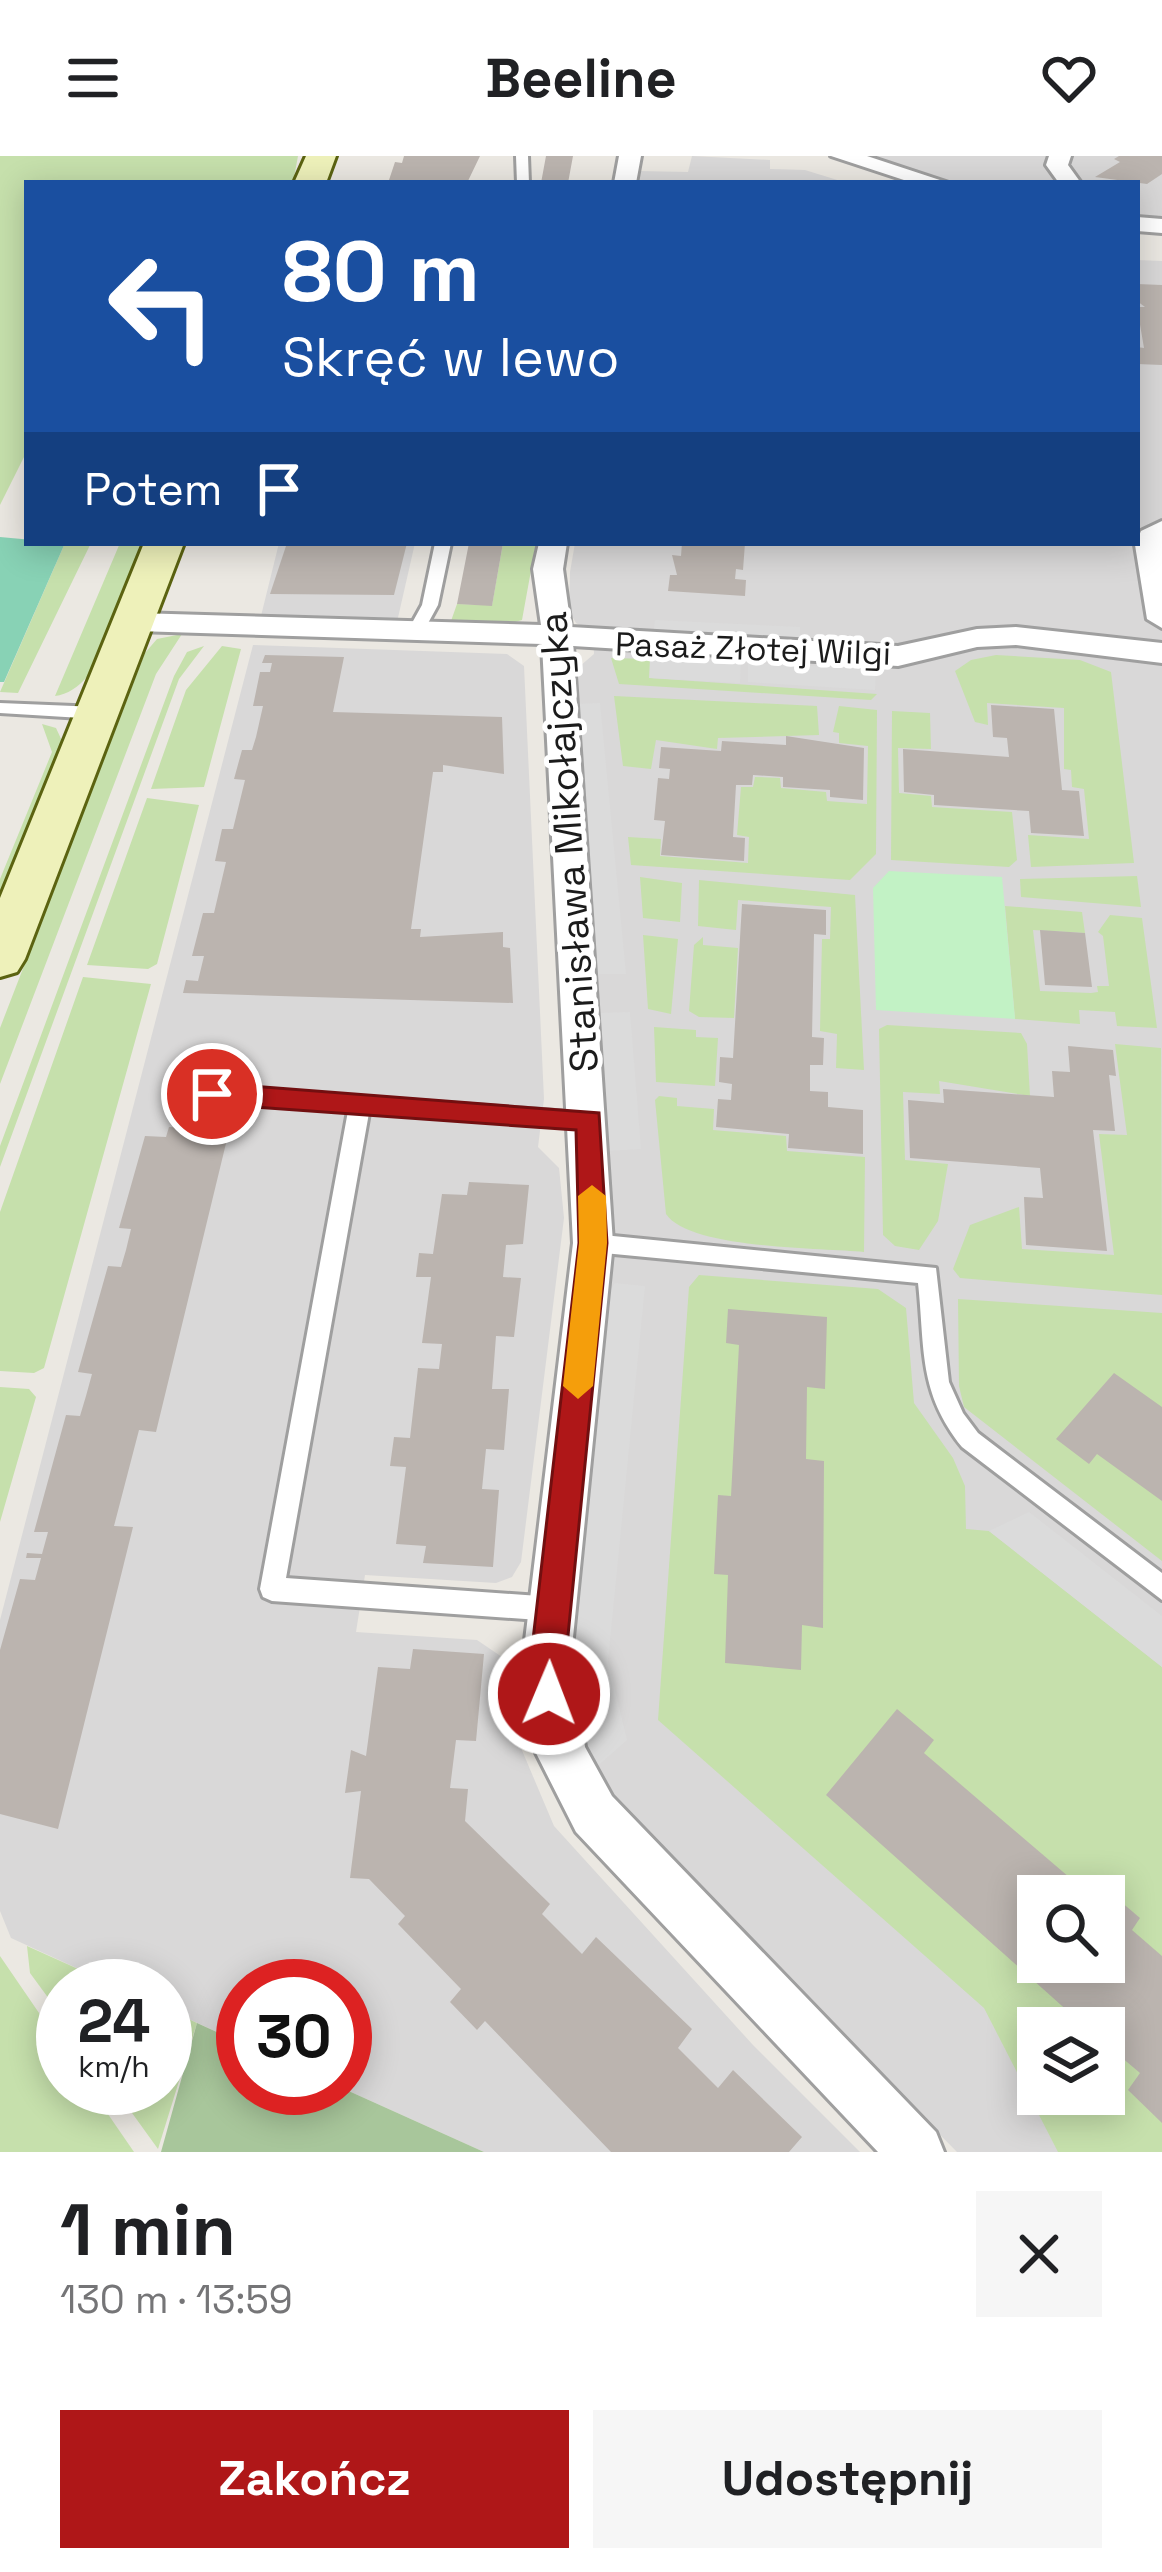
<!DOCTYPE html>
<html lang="pl">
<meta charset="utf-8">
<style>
:root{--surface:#fff;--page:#f6f6f6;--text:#202124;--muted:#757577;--accent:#af1718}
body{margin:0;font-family:"Space Grotesk",sans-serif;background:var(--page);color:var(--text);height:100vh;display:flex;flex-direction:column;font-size:45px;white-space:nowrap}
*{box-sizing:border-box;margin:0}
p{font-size:39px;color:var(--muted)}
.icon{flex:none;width:66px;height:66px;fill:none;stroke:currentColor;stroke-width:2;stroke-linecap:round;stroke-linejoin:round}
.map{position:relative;height:1996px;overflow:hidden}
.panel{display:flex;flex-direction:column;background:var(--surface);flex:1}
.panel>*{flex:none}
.guide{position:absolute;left:24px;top:24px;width:1116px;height:366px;border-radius:0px;box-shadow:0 6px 30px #0003;background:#1a4fa0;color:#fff;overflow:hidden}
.tools{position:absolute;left:1017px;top:1719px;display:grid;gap:24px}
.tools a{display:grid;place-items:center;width:108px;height:108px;border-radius:0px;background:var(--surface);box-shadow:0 6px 30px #0003;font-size:60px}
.speed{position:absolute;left:36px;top:1803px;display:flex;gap:24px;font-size:60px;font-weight:700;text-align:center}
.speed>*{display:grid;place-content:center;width:156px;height:156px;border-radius:50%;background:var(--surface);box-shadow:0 6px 30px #0003;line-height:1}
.speed small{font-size:30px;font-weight:400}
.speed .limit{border:18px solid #d22;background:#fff;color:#111}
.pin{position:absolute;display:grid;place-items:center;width:102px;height:102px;color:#fff;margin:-51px;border:6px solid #fff;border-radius:50%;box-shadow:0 3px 12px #0007}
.me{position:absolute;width:132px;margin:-66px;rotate:1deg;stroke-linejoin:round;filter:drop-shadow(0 0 9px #0008)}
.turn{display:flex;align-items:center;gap:42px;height:252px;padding:0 60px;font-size:54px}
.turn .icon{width:156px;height:156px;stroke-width:2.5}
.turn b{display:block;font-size:84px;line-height:102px}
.then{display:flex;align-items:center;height:114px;padding:0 60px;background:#0003;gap:24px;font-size:45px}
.round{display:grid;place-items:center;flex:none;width:126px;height:126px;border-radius:0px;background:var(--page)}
.headline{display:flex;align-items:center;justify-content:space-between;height:204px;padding:0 60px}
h1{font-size:72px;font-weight:800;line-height:90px}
.primary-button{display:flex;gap:24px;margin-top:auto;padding:24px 60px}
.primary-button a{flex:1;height:138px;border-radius:0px;background:var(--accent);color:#fff;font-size:48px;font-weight:800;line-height:138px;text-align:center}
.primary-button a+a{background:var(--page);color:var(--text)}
header{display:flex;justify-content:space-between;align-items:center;height:156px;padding:0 60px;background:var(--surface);font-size:54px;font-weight:800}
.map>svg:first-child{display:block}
.residential{fill:#d9d8d8;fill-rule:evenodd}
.grass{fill:#c6e0ac;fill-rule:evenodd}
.forest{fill:#a8c69b}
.park{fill:#c2f2c5}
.pitch{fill:#88d2b5}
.parking{fill:#dbdbdb}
.building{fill:#bbb4af;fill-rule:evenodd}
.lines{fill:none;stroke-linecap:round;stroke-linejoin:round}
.lane-casing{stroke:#9f9f9f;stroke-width:6}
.street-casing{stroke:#9f9f9f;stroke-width:6}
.secondary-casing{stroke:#5b6311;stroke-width:6}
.lane{fill:#fff;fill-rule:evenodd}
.street{fill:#fff;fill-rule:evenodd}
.secondary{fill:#eef1ba;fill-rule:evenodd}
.route{fill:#af1718;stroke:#720f10;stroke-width:3}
.slow{fill:#f59e0b}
.labels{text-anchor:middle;stroke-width:10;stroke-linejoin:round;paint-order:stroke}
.far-street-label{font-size:33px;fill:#1b1b1b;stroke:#fff}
.street-label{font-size:39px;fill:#1b1b1b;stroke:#fff}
</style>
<header><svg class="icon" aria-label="menu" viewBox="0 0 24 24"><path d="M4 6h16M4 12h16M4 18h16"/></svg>Beeline<svg class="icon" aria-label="heart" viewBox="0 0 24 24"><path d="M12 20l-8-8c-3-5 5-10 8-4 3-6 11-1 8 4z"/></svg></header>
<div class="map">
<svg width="1162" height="1996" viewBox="0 0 1162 1996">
<rect width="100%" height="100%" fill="#ebe8e2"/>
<path class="residential" d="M692 0 770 4V13L805 14 847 27H637L639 15 688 16Z
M859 0H1162V65L1137 64V27H954Z
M1137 104 1162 105V1996H957L610 1643 583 1593 566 1504 613 1075 572 517 594 498 593 477 576 467 569 455 570 416 575 387H1137ZM1038 1740H1104V1806H1038ZM1038 1872H1104V1938H1038Z
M279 387H415L397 466 261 460Z
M253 489 507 498 524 510 544 943 538 991 559 1012 564 1062 521 1406 512 1421 496 1427 365 1419 356 1476 477 1484 502 1501 521 1592 554 1670 753 1889 860 1996H484L342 1932 345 1830H243V1888L165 1852V1830H116L11 1782 0 1755V1464Z"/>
<path class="grass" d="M0 0H298L293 27H27V295L0 349Z
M65 387H91L18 537 0 536Z
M120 387H140C128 431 106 534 55 540Z
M503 387H536L522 464 508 468 451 465 457 448 492 449Z
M182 478 156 518 0 928V872L145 497 157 483Z
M204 490 179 523 0 1011V990L174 520 187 496Z
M222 490 241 493 204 631 151 633 186 534Z
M996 499 1080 504 1111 516 1134 707 1031 711 1028 679 1089 683 1084 633 1072 631 1071 614 1064 613V552L987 547 988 569 975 566 955 515 971 504Z
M611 502 650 503V522L877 538 871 544 619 528Z
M614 540 817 550 819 579 718 582 717 593 656 584 651 613 623 610Z
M839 550 877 554 876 698 850 724 631 709 628 681 661 683 660 700 748 707 749 681 737 679 741 631H753L755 621 780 622 781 632 826 636 827 645 867 648 868 590 839 587V577L833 576Z
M892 555 930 557 931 593 898 592 899 637 931 640 932 651 1012 656 1017 704 1009 711 891 704Z
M42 568 56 572 63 587 0 744V723L52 596Z
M147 642 199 649 157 808 148 813 87 809Z
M1137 720 1141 751 1021 741 1020 723Z
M640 721 682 727 680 766 643 762Z
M699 724 855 739 864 914 836 912 837 878 820 875 822 783H830L831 751 738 744 736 774 698 770Z
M1005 750 1082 756 1085 777 1033 774 1040 835 1091 837 1098 836 1097 830H1109L1103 780 1098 776 1110 759 1142 762 1157 872 1117 870 1115 856 1079 854 1080 868 1015 863Z
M643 779 678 783 671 858 648 853Z
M703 781V789L738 792 734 862 699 861 689 855 694 789Z
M83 821 151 828 44 1212 34 1217 0 1215V1056Z
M887 869 1021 877 1027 888 1030 940 939 925 940 938 903 936 905 1004 948 1008 938 1065 919 1094 895 1090 883 1079 879 873Z
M654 871 696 874V881L718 882 715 930 656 926Z
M1115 888 1161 892 1162 1139 960 1122 953 1113 970 1069 1019 1051 1022 1093 1114 1099 1099 978 1127 979Z
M659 940 677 942V950L714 953 713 974 786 980 787 995 865 1001 864 1096C821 1092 689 1093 666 1058L655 944Z
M699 1119 878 1133 906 1152 914 1247 953 1302 965 1330 966 1373 989 1375 1162 1511V1996H1058L984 1852 658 1564 689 1131ZM1038 1740H1104V1806H1038ZM1038 1872H1104V1938H1038Z
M958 1143 1162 1157V1405L964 1251 959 1230Z
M0 1231 29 1233 36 1241 0 1366Z
M27 1790 116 1830H63V1862L30 1817Z
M0 1800 63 1892V1932H90L134 1996H0Z
M165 1852 197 1867 158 1993 114 1932H165Z"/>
<path class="forest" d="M197 1867 243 1888V1932H342L484 1996H161Z"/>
<path class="park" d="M889 715 1002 721 1015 863 876 854 873 732Z"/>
<path class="pitch" d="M0 381 65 387 4 526H0Z"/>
<path class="parking" d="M655 464 800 471V488L653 481Z
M650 503 741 506 740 527 649 522Z
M748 507 876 513 875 534 748 526Z
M600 547 626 818H594L574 548Z
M630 856 641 993 606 995 597 857Z
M615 1127 645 1130 608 1505 627 1584 594 1613 583 1593 566 1504 606 1141Z
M1029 1356 1162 1460V1511L989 1375Z"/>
<path class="building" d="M404 0H480L467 27H388L395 6 402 7Z
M546 0H573L568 27H541Z
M1119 0H1162V18L1147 28 1095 21 1120 6 1114 3Z
M1137 128 1162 129V209L1137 208V191L1144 192 1137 151H1145L1137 145Z
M287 387H407L394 439 270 438Z
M469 387H503L492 450 457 448Z
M682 387H745L743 414 736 413 735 423 746 424 745 440 668 435 670 419H677L672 399 681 400Z
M265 499 344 501 333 556 502 561 504 618 443 609V616H433L411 773H421L420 781 503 776V791L510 792 513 847 183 837 186 824 198 825 204 800H192L203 757H214L226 706 215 705 222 673H233L245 624 234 623 242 594H252L256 581 263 550H253L260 516H270L272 507H262Z
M991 549 1054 553 1062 634 1079 635 1084 680 1031 677 1029 655 934 649V639L904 636 903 593 1009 601 1007 582 993 581Z
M786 580 864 592 863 644 830 641V634L783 631V621L753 619 752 629H736L733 681 745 682 744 705 661 699 665 665 654 664 658 622 669 623 670 613 659 612 661 591 721 595 722 585 786 589Z
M742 748 826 754V779L814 778 812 881 824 882 823 909H810V935L828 936V951L863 954V998L788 992 789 978 716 971 718 943 731 944 732 928 719 926 720 901 733 902Z
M1040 774 1085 777 1092 831 1045 829Z
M1068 890 1113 894 1116 920 1109 919 1115 975 1093 974 1107 1095 1026 1089 1024 1041 1043 1042 1040 1012 910 1002 908 944 944 947 943 933 1054 941 1052 915 1070 916Z
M169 971 229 975 156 1276 139 1274 114 1370 133 1371 58 1673 0 1658V1494L20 1423 35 1424 41 1402H26L27 1397 42 1398 48 1376H34L66 1259 80 1260 86 1240 92 1218 78 1216 108 1110 121 1111 126 1094 131 1073 119 1072 145 980 166 981Z
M469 1026 529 1029 523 1088 506 1089 503 1121 521 1122 514 1181 496 1180 492 1233H509L504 1294 486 1293 482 1333 499 1334 493 1411 423 1407 426 1390 396 1388 406 1311 390 1310 394 1281 410 1282 418 1212 439 1213 442 1188 422 1187 431 1121H416L419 1097 433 1098 442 1038 467 1039Z
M728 1153 827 1161 825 1233 807 1231 806 1303 824 1305 823 1472 802 1469 801 1514 725 1507 728 1419 714 1418 718 1339 731 1340 739 1189 726 1187Z
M1114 1217 1162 1251V1345L1097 1298 1089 1308 1056 1283Z
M413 1493 484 1498 476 1585 456 1584 450 1632 468 1633 465 1665 550 1748 542 1758 582 1798 596 1781 692 1873 678 1892 718 1932 733 1914 802 1981 789 1996H611L485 1865 477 1874 450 1846 461 1833 398 1768 405 1760 369 1723 350 1722 361 1635 345 1637 351 1594 366 1600 378 1511 410 1513Z
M897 1553 934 1584 924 1597 1090 1739 1100 1728 1140 1762 1132 1774 1162 1800V1967L1128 1934 1140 1917 1114 1895 1104 1909V1872H1062L1071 1858 826 1639ZM1038 1740H1104V1806H1038Z"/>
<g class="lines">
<defs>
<path id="lane" d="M516 0H528L529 27H517Z
M435 387H451L438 449 421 480 415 481 407 476 422 449Z
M0 547 98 551 107 557 98 563 0 557Z
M212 930 596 958 599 964 596 970 589 972 369 957 286 1422 553 1441 562 1445 566 1453 562 1461 553 1465 272 1445 263 1441 260 1433 348 955 212 946 202 938Z
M593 1078 936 1112 949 1226 963 1257 978 1277 1162 1417V1444L962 1291C918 1236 925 1193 918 1127L593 1096 585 1093 582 1087 585 1081Z"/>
<path id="street" d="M619 0H641L636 27H614Z
M831 0H867L949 27H913Z
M1049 0H1071L1068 9 1081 27H1059L1046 9Z
M1137 61 1162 63V77L1137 75Z
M1162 365V472L1147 463 1135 389 1141 375Z
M539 387H567L563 413 571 471 898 490 977 473 1016 471 1162 487V507L1016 489 977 491 898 510 573 490 613 1087 571 1501 585 1591 612 1640 936 1976 944 1996H878L576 1676 536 1597 523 1501 573 1087 542 488 137 475 122 466 137 457 541 469 533 413Z"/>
<path id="secondary" d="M306 0H336L326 27H294Z
M144 387H184L25 803 17 816 0 821V742Z"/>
</defs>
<use href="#lane" class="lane-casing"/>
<use href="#street" class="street-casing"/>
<use href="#secondary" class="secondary-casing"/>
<use href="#lane" class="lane"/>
<use href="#street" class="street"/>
<use href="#secondary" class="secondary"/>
</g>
<path class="route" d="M212 927 599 957 607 1087 561 1550 549 1554 537 1550 531 1501 579 1087 576 974 212 948 199 938Z"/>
<path class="slow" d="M592 1029 606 1040 607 1087 593 1230 578 1243 563 1230 579 1087 578 1040Z"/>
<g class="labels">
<g class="far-street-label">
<text transform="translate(753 492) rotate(2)" y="12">Pasaż Złotej Wilgi</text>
</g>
<g class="street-label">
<text transform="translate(568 686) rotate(-94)" y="14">Stanisława Mikołajczyka</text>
</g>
</g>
</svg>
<div class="tools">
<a><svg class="icon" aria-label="search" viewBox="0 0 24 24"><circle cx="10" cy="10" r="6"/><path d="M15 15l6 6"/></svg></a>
<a><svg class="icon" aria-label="layers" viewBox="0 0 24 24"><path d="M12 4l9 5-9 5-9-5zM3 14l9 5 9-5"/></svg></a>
</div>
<div class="speed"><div>24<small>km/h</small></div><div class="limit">30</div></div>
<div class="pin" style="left:212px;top:938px;background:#d93025"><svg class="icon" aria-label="arrive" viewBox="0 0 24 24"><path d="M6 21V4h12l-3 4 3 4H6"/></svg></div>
<svg class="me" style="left:549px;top:1538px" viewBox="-20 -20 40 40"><circle r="17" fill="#af1718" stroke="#fff" stroke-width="3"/><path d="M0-11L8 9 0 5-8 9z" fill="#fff"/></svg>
<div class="guide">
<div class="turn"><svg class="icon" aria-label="left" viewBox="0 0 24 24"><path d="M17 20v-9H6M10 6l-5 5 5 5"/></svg><div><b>80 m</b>Skręć w lewo</div></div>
<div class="then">Potem<svg class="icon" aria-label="arrive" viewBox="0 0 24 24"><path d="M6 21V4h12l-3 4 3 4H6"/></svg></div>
</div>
</div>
<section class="panel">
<div class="headline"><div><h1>1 min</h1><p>130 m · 13:59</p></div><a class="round"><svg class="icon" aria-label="close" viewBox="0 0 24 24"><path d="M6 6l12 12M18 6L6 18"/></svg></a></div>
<div class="primary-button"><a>Zakończ</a><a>Udostępnij</a></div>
</section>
